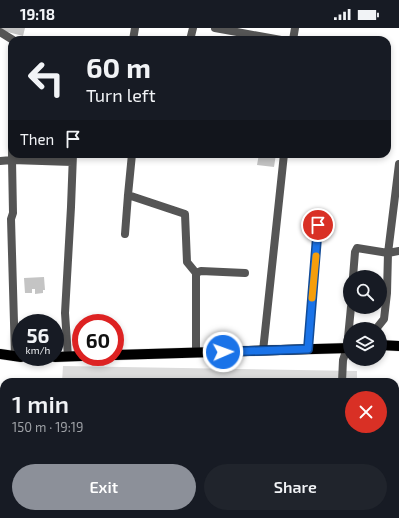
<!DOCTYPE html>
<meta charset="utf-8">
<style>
:root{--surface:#171b24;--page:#20242c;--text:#f1f3f6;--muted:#9ea1a6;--accent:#8c9099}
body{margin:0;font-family:"Exo 2",sans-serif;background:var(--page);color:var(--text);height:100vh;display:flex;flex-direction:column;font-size:15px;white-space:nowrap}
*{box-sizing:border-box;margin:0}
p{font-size:13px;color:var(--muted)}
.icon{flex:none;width:22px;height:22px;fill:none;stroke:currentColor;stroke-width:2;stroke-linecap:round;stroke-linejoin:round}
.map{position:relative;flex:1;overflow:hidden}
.panel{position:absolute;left:0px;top:350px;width:399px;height:140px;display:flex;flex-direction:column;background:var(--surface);border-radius:12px 12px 0 0;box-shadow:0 2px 6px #0003}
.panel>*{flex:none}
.guide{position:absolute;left:8px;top:8px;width:383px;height:122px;border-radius:12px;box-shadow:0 2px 6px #0003;background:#171b24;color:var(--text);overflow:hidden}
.controls{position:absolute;left:343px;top:242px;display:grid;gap:8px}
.controls a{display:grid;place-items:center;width:44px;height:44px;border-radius:50%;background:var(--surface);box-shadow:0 2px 6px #0003;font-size:20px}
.speed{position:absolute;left:12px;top:286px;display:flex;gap:8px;font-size:20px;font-weight:700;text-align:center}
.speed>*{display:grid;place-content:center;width:52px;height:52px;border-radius:50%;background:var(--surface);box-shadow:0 2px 6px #0003;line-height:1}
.speed small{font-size:10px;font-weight:400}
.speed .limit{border:6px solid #d22;background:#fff;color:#111}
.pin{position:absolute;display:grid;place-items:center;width:34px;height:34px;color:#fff;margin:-17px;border:2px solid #fff;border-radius:50%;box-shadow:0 1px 4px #0007}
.me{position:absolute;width:44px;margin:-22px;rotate:88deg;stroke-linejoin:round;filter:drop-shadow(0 0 3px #0008)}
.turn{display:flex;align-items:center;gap:14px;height:84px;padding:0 12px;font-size:18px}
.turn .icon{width:52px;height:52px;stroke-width:2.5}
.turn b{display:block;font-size:28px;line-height:34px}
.then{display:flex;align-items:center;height:38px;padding:0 12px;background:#0003;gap:8px;font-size:15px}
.round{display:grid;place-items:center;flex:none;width:42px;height:42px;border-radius:21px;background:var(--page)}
.headline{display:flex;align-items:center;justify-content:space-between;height:68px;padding:0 12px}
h1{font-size:24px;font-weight:600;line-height:30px}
.button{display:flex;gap:8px;margin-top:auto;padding:8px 12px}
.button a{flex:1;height:46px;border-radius:24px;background:var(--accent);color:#fff;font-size:16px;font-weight:600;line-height:46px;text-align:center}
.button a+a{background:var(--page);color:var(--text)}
.status{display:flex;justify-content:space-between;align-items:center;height:28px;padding:0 20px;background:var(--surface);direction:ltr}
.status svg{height:11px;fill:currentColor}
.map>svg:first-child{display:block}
.green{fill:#dcdcdc}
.building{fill:#c4c4c4}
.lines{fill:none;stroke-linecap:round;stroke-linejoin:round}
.primary-casing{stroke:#dbdbdb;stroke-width:11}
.minor{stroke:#555;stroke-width:8}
.primary{stroke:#000;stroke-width:10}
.route-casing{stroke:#114b97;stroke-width:10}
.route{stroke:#1a73e8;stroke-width:7}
.slow{stroke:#f59e0b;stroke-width:7}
</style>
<div class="status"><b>19:18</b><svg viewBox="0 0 49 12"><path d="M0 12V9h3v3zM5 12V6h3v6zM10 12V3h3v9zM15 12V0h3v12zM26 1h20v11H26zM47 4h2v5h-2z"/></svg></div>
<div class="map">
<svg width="399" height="490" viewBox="0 0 399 490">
<rect width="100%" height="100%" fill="#fff"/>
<path class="green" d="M63 338 357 343V354H62Z
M4 475V486H345V490H0Z"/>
<path class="building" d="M0 0H25L23 8 0 2Z
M259 126H276L274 139 257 137Z
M44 249 45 262H43V265L35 266V261H32V265H25L24 250Z"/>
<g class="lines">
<defs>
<path id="primary" d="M380 317 399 318
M0 326 21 329
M115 327 350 320
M55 329 81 328"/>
</defs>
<use href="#primary" class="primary-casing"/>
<path class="minor" d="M215 0 281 12
M0 4 13 12
M133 12 135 0
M190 12 193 0
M293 12 295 0
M12 61V132L13 185 11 191 15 329
M0 133 12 132 72 134
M128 167 185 186 187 234 196 245V325
M125 206 128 167 132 126
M196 245 201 243 245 245
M353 249 355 224 357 220 388 225 399 223
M376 301 384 291 387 265 388 225 399 136
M308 321 318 197
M263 323 284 126
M68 329 65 285 71 179 73 126
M342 354 343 332 347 320 351 279
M335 490 336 486"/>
<use href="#primary" class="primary"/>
</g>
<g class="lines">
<defs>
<path id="route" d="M223 324 308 321 318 197"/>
</defs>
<use href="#route" class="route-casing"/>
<use href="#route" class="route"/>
<path class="slow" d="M312 270 316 228"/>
</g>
</svg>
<div class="controls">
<a><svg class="icon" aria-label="search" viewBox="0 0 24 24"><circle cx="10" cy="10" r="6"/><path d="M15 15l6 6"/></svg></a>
<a><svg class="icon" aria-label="layers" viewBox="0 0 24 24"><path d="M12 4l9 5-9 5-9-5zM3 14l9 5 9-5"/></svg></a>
</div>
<div class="speed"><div>56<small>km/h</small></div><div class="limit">60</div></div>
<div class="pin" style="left:318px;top:197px;background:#d93025"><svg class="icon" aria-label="arrive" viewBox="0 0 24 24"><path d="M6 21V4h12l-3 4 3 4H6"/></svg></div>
<svg class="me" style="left:223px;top:324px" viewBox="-20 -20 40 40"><circle r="17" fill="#1a73e8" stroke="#fff" stroke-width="3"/><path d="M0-11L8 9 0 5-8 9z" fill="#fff"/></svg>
<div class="guide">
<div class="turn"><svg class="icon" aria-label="left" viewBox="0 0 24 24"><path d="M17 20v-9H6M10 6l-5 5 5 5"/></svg><div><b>60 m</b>Turn left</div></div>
<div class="then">Then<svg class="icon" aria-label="arrive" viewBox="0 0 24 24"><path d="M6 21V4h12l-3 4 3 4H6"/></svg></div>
</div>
<section class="panel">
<div class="headline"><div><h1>1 min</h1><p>150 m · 19:19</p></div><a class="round" style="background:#d93025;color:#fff"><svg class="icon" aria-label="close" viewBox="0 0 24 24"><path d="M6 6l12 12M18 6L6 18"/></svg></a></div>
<div class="button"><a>Exit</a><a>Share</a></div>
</section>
</div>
